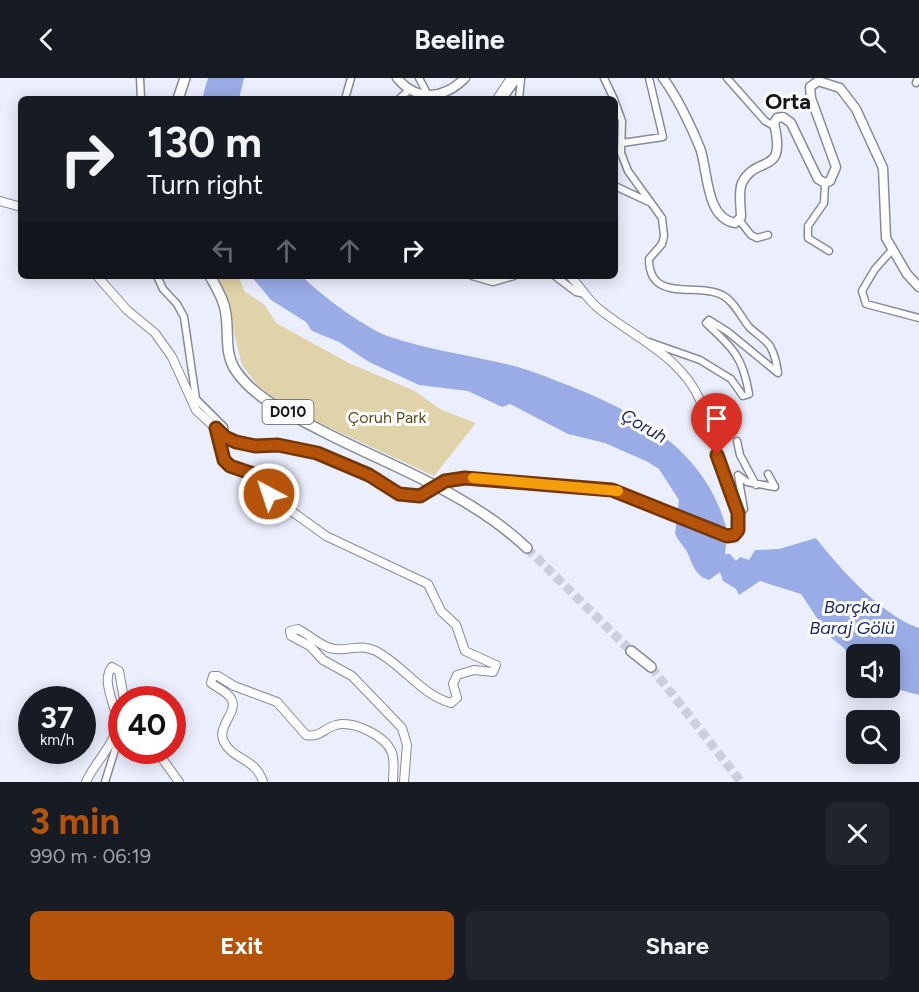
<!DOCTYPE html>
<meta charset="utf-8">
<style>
:root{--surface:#171b24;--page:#20242c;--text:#f1f3f6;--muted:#9ea1a6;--accent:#b45309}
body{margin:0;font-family:Figtree,sans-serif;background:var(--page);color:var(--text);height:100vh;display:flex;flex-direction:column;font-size:22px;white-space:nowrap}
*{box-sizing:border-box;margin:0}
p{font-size:20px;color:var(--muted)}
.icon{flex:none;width:33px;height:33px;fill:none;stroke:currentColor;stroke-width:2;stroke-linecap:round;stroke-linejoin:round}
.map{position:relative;height:704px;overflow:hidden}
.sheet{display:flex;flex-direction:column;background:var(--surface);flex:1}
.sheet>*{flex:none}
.banner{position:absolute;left:18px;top:18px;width:600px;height:183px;border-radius:9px;box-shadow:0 3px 15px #0003;background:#171b24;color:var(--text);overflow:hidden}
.controls{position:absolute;left:846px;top:566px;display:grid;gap:12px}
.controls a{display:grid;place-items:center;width:54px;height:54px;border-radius:9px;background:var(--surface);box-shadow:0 3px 15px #0003;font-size:30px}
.speed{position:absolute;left:18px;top:608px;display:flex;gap:12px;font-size:30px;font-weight:700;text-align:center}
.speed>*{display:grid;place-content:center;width:78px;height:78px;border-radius:50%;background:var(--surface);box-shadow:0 3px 15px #0003;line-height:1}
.speed small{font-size:15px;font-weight:400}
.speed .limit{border:9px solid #d22;background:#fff;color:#111}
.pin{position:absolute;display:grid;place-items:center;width:51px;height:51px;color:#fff;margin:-62px -26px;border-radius:50% 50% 50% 0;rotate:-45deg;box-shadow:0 0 6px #0007}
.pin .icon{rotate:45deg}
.me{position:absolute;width:66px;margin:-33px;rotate:320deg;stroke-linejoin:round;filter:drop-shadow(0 0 4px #0008)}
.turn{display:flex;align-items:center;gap:21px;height:126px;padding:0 30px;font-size:27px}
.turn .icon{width:78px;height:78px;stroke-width:2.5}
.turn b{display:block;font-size:42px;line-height:51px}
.lanes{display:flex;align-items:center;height:57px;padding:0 30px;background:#0003;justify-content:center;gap:30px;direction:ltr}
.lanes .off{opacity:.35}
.round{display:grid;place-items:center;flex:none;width:63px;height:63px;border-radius:9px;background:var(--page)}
.summary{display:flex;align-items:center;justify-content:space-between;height:102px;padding:0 30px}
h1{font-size:36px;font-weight:700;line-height:45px;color:var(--accent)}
.primary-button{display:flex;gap:12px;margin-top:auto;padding:12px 30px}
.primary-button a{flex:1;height:69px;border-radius:9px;background:var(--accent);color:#fff;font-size:24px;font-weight:700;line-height:69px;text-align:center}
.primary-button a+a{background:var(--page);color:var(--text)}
header{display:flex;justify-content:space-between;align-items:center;height:78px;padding:0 30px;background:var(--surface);font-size:27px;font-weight:700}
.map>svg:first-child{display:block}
.green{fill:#e1d3a9}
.water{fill:#99ace6}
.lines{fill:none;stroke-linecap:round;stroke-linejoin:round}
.primary-tunnel{stroke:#cbcedb;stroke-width:9;stroke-dasharray:9 4.5;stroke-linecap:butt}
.minor-casing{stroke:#868b9b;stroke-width:9}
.tertiary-casing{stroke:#868b9b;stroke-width:10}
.secondary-casing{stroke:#868b9b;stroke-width:11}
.primary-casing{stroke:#868b9b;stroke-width:12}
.minor{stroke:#fff;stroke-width:6}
.tertiary{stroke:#fff;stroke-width:8}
.secondary{stroke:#fff;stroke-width:8}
.primary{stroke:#fff;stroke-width:9}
.route-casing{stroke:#753606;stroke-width:15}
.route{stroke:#b45309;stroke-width:10}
.slow{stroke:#f59e0b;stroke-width:10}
.labels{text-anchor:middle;stroke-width:6;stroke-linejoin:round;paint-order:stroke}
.shield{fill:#fff;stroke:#5a5c60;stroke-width:1.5}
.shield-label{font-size:15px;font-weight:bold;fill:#14161c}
.park-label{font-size:16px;fill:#5d4e1c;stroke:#fff}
.water-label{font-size:18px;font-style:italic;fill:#1d286b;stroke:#fff}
.district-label{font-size:22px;font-weight:bold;fill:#14161c;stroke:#fff}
</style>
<header><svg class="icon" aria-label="back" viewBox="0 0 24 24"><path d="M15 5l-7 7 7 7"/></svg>Beeline<svg class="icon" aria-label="search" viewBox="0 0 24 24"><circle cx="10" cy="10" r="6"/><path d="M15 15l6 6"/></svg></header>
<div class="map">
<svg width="919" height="704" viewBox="0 0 919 704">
<rect width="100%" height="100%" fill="#ebeffd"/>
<path class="green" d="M216 198H239L244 213 265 227 276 245 349 285 415 313 440 331 476 345 434 398 285 329 258 308 242 287 225 218Z"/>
<path class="water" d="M208 0H244L239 21H202Z
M251 198H302C319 216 364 249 387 258 428 272 469 277 510 287 531 292 551 301 570 308 639 335 705 373 726 449L721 452 712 449 707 457 726 466 725 476H730L736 483 740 479 749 482 755 472 779 471 816 460C840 491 881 537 919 550V617L889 609 890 576H856V588L844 570 829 558 801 516 760 503 739 517 736 511 723 503 720 494 709 502C694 498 692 483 686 472 683 468 678 462 675 456L679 422 659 391 648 384 605 365 568 356 510 326 502 329 468 313 419 307 369 284 339 264 312 253 306 244 271 222Z"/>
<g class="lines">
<path class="primary-tunnel" d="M527 470 631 573
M651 589 741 704"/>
<defs>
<path id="minor" d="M140 0 141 21
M419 0 428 17
M604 0 614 21
M727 0 765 43 774 48
M916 5 918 0
M345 21 351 0
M399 21 409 12
M503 21 515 4 521 1 519 21
M615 24 622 43 621 75 628 93 662 140 664 158 662 166 649 181C649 226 698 204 722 217 734 223 741 239 749 249 755 255 765 261 770 268 774 275 777 287 778 295L728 254 709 242 706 245C733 270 743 279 749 316L743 318 731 301 700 282 649 264
M622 65 663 59 649 0
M825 105 824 125 808 148V160L829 173
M615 108 649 124
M740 143 751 157 757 160 768 157
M892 172 875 191 862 213 866 226 919 240
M157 198 163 211 177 226 184 239 196 321 224 349 225 359
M472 198 493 204 514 198
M555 198 576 214 585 216
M737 363 740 377 756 407
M738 435 744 431 738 397 747 404 775 409 768 396
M105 704 119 659 116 652"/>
<path id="tertiary" d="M497 21 511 0
M0 123 21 129
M97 198 127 232 155 255 172 279 196 332 225 359 248 367H278L317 375 370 397 399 416 420 418 445 403 465 400 612 412 727 458 734 457 738 452V435L700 322C680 277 633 259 598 230 587 221 580 208 570 198
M216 349C219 366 220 386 238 391 246 394 254 394 262 399L272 419 326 458 428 506 441 533 456 547 465 573 496 587 493 594 474 592 457 597 453 606 457 620 451 625C420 616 404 588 376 573 360 565 350 573 335 571 322 570 310 557 298 551L290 553 291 558 310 568 323 582 352 598 402 650 407 667 404 704
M156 672 179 704
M86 704C94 685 116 666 117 645 117 629 100 603 112 589L119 593 124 621
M263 704C256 680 233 682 224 664 215 646 245 631 227 616 223 612 216 609 211 605L213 598H218L234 608 277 624 306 657C320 660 324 650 336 647 353 642 386 658 392 675 395 684 393 695 393 704"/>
<path id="secondary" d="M397 0C417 24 444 21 465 0
M663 0C678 20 690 46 700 70 708 91 705 140 735 145L741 139C741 129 738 114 742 105 757 75 787 100 774 45L777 40 783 39 791 45 818 101 825 105 830 103 836 89 811 20 810 9 818 3 840 10 856 31 883 90 886 160 907 196 919 209"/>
<path id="primary" d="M178 21 185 0
M210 198C216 209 223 220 225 231 230 253 223 274 236 293 256 322 292 337 322 353 392 389 469 415 527 470
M631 573 651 589"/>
</defs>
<use href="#minor" class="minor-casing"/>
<use href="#tertiary" class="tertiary-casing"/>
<use href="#secondary" class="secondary-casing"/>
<use href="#primary" class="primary-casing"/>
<use href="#minor" class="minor"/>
<use href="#tertiary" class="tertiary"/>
<use href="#secondary" class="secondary"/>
<use href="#primary" class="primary"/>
</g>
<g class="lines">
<defs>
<path id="route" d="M269 416 262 399 230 388 224 382 216 350 225 359 236 364 255 368 278 367 317 375 369 397 399 416 420 418 445 403 465 400 612 412 727 458 734 457 738 452V435L717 377"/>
</defs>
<use href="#route" class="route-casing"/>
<use href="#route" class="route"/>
<path class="slow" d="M473 400 618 413"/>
</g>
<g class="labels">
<rect class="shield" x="262.5" y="322" width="51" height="24" rx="4.5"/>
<g class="shield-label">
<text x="288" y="339">D010</text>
</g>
<g class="park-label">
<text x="387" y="345">Çoruh Park</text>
</g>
<g class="water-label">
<text transform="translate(644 348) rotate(30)" y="6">Çoruh</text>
<text x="852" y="535">Borçka<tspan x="852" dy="21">Baraj Gölü</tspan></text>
</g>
<g class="district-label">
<text x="788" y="31">Orta</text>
</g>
</g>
</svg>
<div class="controls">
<a><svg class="icon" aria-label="sound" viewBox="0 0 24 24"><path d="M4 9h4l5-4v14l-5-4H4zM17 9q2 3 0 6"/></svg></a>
<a><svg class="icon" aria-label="search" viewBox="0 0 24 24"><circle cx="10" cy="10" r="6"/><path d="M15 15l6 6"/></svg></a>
</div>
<div class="speed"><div>37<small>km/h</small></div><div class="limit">40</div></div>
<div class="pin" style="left:717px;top:377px;background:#d93025"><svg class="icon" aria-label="arrive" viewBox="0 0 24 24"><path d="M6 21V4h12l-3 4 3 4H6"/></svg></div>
<svg class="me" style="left:269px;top:416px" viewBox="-20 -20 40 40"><circle r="17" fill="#b45309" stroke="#fff" stroke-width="3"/><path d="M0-11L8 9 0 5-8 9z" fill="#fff"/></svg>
<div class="banner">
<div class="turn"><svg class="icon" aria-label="right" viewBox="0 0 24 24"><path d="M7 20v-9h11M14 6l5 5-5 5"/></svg><div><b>130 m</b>Turn right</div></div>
<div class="lanes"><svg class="icon off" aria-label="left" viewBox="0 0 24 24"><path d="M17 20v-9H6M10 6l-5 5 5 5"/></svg><svg class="icon off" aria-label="ahead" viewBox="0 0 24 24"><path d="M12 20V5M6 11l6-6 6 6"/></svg><svg class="icon off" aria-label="ahead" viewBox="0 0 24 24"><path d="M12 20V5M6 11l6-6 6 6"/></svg><svg class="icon" aria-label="right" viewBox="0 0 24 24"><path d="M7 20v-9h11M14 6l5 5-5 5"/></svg></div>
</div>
</div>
<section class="sheet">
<div class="summary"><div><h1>3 min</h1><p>990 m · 06:19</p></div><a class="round"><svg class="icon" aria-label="close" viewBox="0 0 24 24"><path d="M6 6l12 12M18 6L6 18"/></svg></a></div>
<div class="primary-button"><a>Exit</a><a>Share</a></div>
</section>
